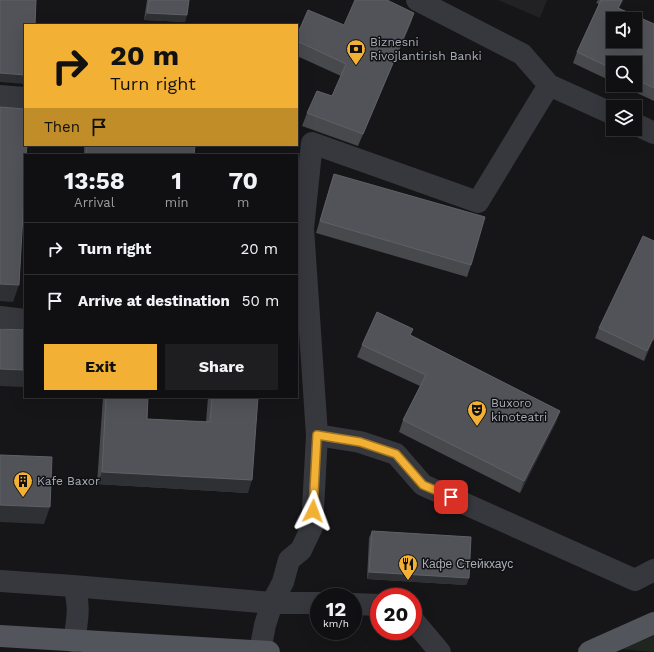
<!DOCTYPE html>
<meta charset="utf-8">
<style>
:root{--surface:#101012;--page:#1e1e20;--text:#f1f3f6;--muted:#9c9d9f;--line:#303032;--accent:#f2b134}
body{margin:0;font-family:"Work Sans",sans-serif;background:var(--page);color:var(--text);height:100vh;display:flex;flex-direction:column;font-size:15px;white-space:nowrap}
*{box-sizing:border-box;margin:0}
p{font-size:13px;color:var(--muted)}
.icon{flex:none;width:22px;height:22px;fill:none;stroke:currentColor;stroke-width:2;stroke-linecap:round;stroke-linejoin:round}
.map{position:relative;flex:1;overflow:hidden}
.details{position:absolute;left:24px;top:154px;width:274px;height:244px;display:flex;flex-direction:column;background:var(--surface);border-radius:0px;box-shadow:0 4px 16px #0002,0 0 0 1px var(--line)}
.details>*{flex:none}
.top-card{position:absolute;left:24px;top:24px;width:274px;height:122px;border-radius:0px;box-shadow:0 4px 16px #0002,0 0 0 1px var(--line);background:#f2b134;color:#111;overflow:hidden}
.controls{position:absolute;left:606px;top:12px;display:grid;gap:8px}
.controls a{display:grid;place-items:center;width:36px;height:36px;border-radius:0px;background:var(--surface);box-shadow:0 4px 16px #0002,0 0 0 1px var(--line);font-size:20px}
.speed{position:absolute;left:310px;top:588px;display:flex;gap:8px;font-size:20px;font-weight:700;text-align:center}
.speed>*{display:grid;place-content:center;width:52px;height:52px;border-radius:50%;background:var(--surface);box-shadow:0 4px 16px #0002,0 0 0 1px var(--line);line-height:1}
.speed small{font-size:10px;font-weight:400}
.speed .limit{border:6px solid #d22;background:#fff;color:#111}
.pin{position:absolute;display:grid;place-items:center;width:34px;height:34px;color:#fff;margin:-17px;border-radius:8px;box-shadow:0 2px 6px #0006}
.me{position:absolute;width:44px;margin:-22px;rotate:3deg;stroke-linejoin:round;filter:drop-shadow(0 0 3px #0008)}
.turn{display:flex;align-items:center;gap:14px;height:84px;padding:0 20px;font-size:18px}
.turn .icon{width:52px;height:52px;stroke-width:2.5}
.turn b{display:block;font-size:28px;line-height:34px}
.then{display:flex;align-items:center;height:38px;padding:0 20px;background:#0003;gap:8px;font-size:15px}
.eta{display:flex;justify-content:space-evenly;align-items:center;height:68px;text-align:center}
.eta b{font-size:24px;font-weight:700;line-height:28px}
.cta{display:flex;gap:8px;margin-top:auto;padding:8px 20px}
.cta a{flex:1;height:46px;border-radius:0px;background:var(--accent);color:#111;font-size:16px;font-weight:700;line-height:46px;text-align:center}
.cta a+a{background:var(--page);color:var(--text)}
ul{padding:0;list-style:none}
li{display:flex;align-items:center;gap:12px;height:52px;padding:0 20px;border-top:1px solid var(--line)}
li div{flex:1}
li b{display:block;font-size:15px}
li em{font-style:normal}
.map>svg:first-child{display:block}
.built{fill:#222225}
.green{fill:#1e261f}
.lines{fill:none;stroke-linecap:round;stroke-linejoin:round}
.minor{stroke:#37383d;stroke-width:22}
.major{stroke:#53555c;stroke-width:22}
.wall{fill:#47494d}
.shaded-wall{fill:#2f3033}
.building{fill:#525359;stroke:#5f6168;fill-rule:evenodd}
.route-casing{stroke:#9d7322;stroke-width:10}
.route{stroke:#f2b134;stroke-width:7}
.labels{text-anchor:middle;stroke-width:3;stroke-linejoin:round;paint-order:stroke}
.poi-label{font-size:12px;fill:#a8adb8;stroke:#111113;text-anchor:start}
</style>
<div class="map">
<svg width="654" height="652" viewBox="0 0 654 652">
<rect width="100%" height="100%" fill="#161618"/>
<path class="built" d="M498 0H547L540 18Z"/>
<path class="green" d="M654 636V652L620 649Z"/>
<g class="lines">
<path class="minor" d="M417 0 522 54 549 85 613 114
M0 96 25 98
M635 124 654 133
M0 317 25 320
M317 435 360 442 396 454 423 485 635 580 654 570
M0 581 73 586C81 603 77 623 74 641
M73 586 272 603 283 582 289 560 301 550 312 527 317 435 303 228 312 143 478 202 549 85
M353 604 379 605
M413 620 440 652
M260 651 265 625 272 603H319"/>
<path class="major" d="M0 636 269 652
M589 652 654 623"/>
</g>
<path class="wall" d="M147 0H189L185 22 144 20Z
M598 0H623L619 8 654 24V101L620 85H635V63H613V82L573 63 577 52 599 4 596 3Z
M414 13 410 25 358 146 302 126 307 113 332 96 341 76 297 56V35L344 25Z
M84 145H195L194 155H84Z
M334 174 471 265 467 277 316 233 330 186Z
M654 241V341L653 340 644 361 595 338 599 328Z
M411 335 560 411 556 422 520 493 399 432 403 420 420 386 357 357 362 345Z
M103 397H148L147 419 206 422 208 397H258L248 493 97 484Z
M372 531 469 578 466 585 367 579 369 538Z"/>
<path class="shaded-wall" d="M622 0H623L614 19 618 8Z
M147 13 187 15 185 22 144 20Z
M414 13 410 25 358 146 363 134Z
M0 73 25 75V84L0 82Z
M0 284 19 285 13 302 0 301Z
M654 336 653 340 644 361 647 351Z
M0 369 25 370V387L0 386Z
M560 411 556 422 520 493 524 481Z
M102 472 252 480 248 493 97 484Z
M0 505 50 507 44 524 0 522Z
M369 572 469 578 466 585 367 579Z"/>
<path class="building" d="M0 0H36L35 25H25V75L0 73Z
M149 0H189L187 15 147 13Z
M355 0H387L414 13 363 134 307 113 317 91 332 96 346 64 297 41V35L308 10 344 25Z
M601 0H622L618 8 654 24V88L635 79V63H613V69L577 52ZM613 19H635V41H613Z
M0 107 25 109V145H27L26 155H25V178L19 285 0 284Z
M87 145H195L194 155H86Z
M334 174 485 217 471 265 320 221Z
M643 236 654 241V336L647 351 599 328Z
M377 312 413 329 410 335 560 411 524 481 403 420 426 375 362 345Z
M0 329 25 330V370L0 369Z
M106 397H148L147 419 210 422 212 397H258L252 480 102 472Z
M0 455 52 457 50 507 0 505Z
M372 531 471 537 469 578 369 572Z"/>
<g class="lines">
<defs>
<path id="route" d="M313 511 317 435 360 442 396 454 423 485 451 497"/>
</defs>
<use href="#route" class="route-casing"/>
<use href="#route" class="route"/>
</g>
<defs>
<symbol id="bank-pin" viewBox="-11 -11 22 30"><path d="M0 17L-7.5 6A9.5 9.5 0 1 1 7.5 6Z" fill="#f2b134" stroke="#111113"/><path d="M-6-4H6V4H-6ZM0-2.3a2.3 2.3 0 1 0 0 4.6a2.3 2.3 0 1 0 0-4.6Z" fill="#111"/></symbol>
<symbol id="theatre-pin" viewBox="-11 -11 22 30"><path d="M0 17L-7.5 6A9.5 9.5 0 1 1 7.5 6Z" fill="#f2b134" stroke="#111113"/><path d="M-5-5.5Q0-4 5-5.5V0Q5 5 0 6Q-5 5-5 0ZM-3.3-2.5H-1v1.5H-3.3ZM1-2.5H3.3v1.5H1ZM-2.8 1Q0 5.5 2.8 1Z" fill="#111"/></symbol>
<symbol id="building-pin" viewBox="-11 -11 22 30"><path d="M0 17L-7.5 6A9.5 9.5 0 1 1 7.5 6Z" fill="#f2b134" stroke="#111113"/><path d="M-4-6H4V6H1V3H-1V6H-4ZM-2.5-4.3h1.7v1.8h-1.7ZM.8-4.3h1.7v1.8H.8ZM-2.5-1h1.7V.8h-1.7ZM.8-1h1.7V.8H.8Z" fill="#111"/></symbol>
<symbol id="restaurant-pin" viewBox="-11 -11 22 30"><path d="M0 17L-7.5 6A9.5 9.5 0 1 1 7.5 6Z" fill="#f2b134" stroke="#111113"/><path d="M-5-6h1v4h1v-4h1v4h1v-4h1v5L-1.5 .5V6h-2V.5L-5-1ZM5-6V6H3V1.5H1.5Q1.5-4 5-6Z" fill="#111"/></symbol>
</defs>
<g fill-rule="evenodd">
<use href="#bank-pin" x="345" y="38" width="22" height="30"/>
<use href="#theatre-pin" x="466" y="399" width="22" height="30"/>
<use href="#building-pin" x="12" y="470" width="22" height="30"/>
<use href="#restaurant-pin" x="397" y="553" width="22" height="30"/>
</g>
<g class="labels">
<g class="poi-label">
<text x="370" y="46">Biznesni<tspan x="370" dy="14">Rivojlantirish Banki</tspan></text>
<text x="491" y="407">Buxoro<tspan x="491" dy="14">kinoteatri</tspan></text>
<text x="37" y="485">Kafe Baxor</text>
<text x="422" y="568">Кафе Стейкхаус</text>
</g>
</g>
</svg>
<div class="controls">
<a><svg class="icon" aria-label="sound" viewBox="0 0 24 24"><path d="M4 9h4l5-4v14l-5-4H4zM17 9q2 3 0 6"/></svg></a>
<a><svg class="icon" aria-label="search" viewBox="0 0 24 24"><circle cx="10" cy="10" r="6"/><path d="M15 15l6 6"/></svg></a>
<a><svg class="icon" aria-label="layers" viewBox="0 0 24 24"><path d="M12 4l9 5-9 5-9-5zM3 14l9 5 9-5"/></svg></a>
</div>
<div class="speed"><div>12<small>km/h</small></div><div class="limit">20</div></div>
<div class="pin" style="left:451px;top:497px;background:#d93025"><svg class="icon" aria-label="arrive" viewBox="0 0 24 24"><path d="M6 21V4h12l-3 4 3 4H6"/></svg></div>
<svg class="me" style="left:313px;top:511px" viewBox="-20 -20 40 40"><path d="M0-17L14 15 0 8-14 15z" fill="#f2b134" stroke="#fff" stroke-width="4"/></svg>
<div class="top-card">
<div class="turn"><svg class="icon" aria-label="right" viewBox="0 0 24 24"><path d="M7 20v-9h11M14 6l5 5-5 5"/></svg><div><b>20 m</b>Turn right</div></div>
<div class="then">Then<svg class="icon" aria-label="arrive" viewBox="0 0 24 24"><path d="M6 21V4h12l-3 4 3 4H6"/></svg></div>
</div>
<section class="details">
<div class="eta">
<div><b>13:58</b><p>Arrival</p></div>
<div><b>1</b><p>min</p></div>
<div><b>70</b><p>m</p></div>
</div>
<ul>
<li><svg class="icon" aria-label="right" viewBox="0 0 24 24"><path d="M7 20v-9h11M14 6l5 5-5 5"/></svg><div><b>Turn right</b></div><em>20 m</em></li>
<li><svg class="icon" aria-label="arrive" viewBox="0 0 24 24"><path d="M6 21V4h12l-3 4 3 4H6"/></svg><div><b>Arrive at destination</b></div><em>50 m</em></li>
</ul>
<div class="cta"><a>Exit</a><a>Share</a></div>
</section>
</div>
